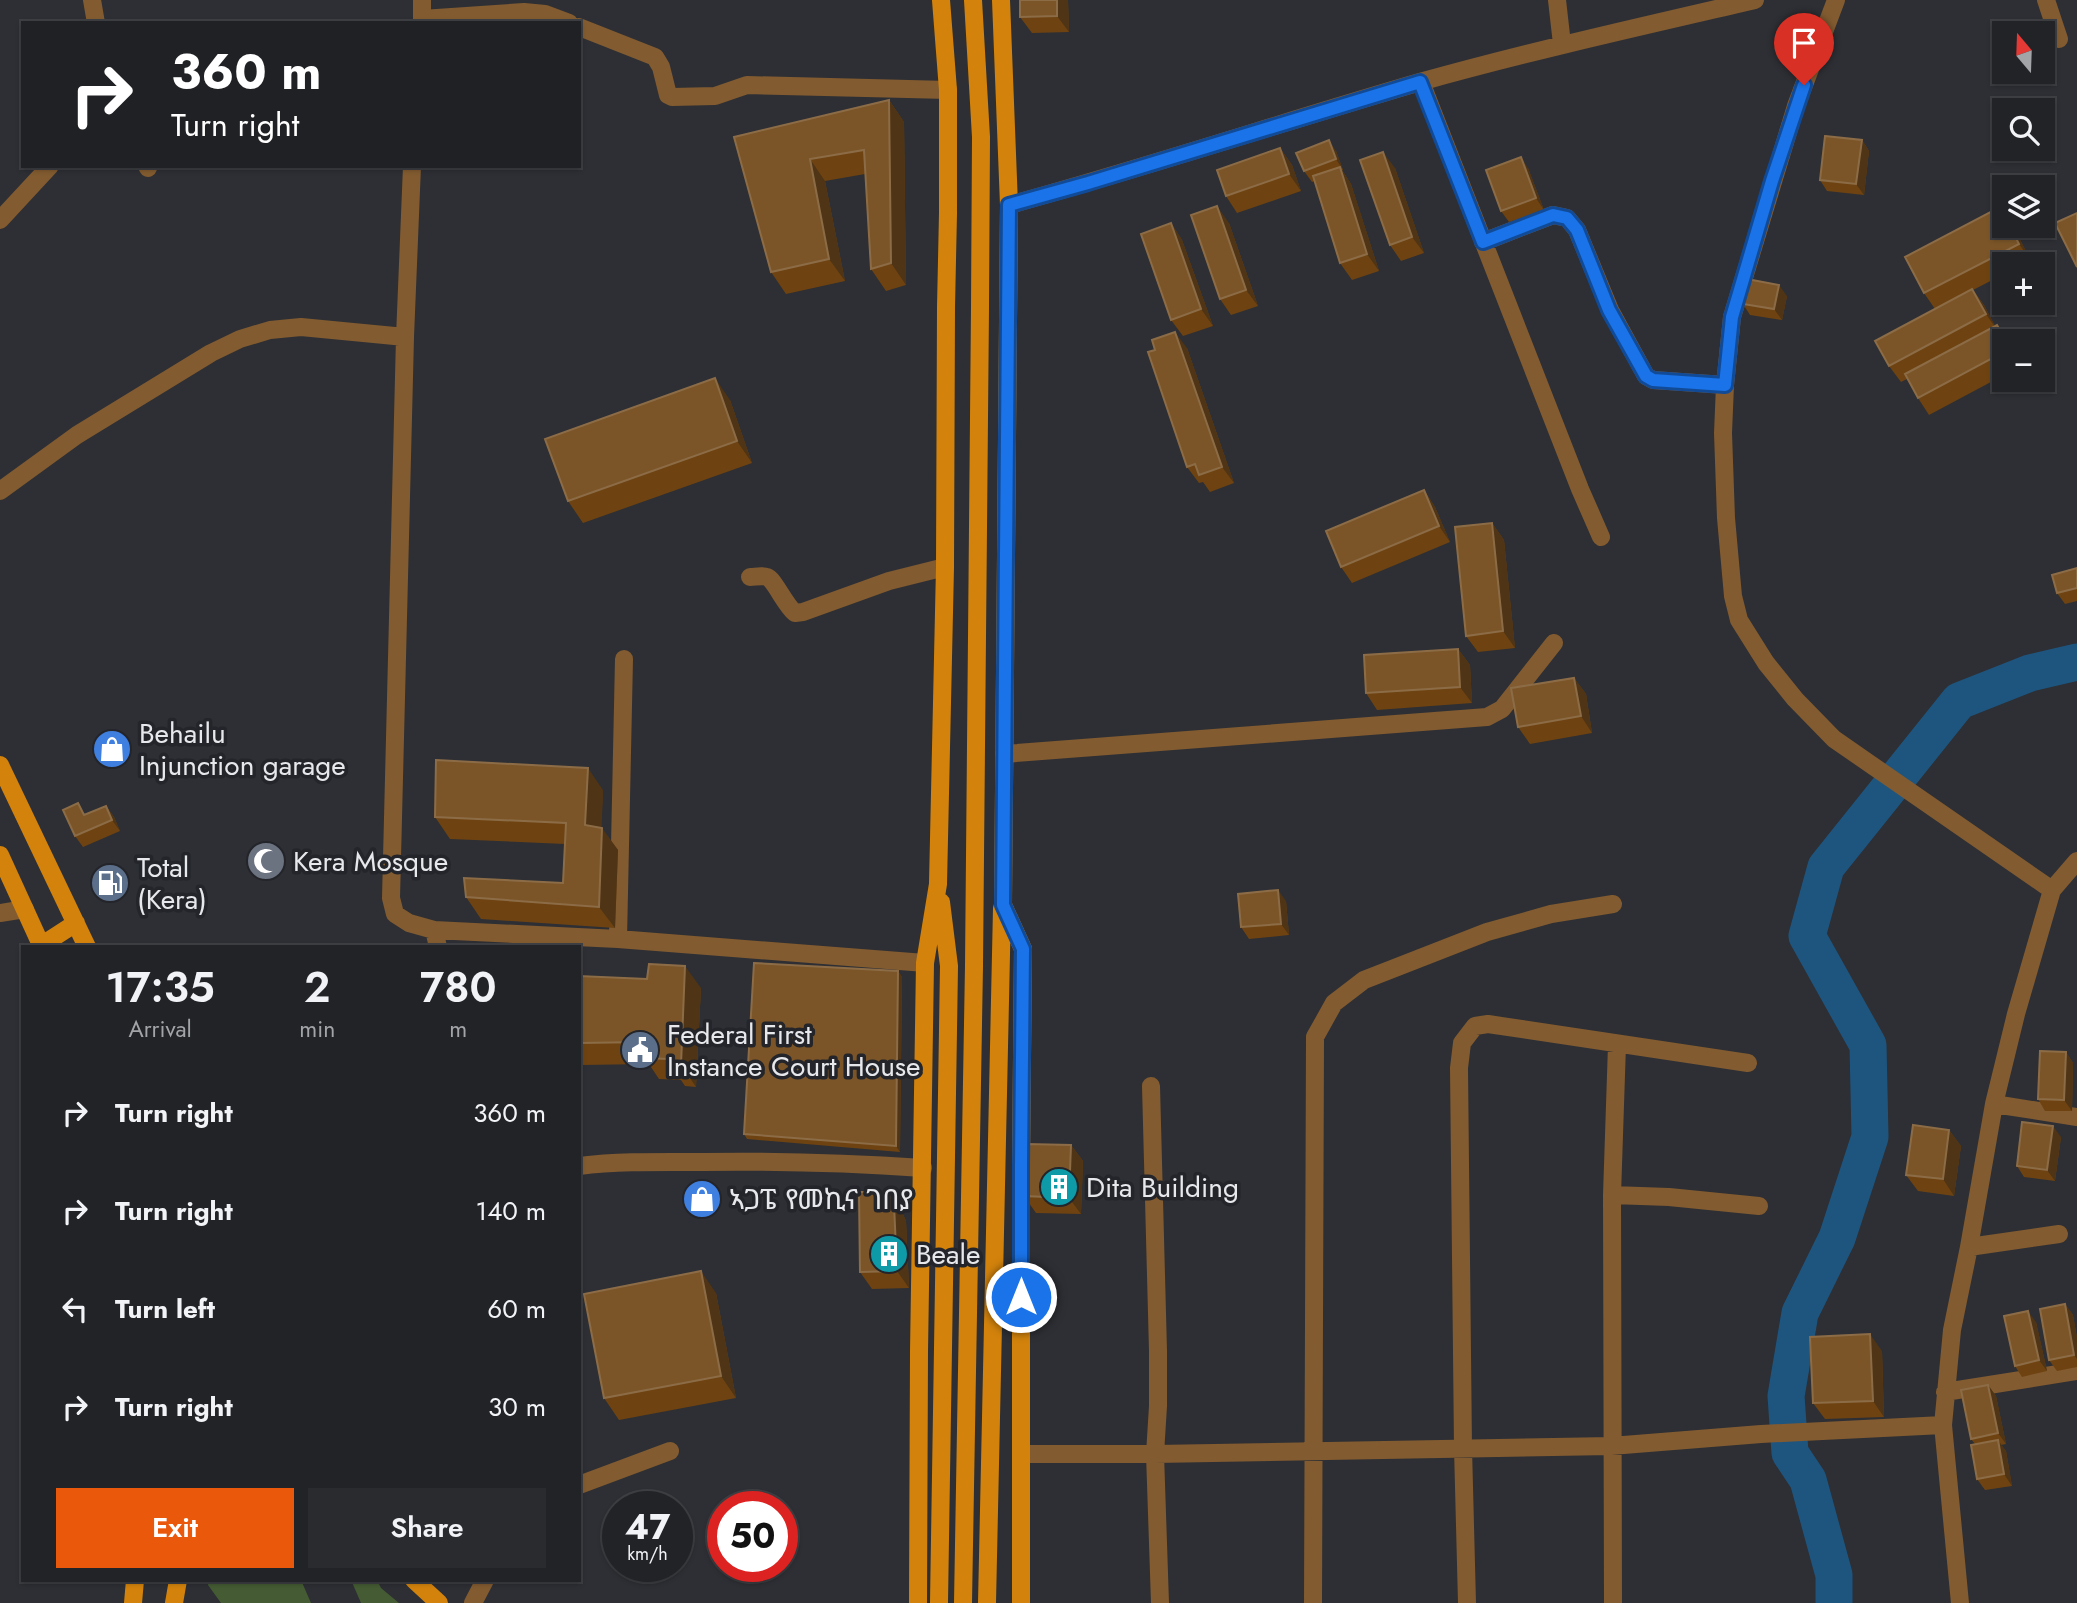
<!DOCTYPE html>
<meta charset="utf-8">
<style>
:root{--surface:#222327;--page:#2a2b2f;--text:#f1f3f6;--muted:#a2a4a7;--line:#3f4044;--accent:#ea580c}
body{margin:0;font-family:Jost,"Noto Sans Ethiopic",sans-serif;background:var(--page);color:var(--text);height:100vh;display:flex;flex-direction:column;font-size:26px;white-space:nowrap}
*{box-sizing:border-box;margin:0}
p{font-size:23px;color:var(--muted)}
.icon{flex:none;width:38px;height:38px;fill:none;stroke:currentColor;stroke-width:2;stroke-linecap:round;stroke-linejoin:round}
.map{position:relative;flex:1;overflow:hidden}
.panel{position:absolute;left:21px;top:945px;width:560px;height:637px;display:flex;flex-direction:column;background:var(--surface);border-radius:0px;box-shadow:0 2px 5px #0004,0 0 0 2px var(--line)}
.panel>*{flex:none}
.hud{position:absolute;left:21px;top:21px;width:560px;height:147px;border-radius:0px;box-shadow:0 2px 5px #0004,0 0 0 2px var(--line);background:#202124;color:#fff;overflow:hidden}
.needle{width:46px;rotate:341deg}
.fabs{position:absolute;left:1992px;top:21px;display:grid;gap:14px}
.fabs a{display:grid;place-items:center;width:63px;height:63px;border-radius:0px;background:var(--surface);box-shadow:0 2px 5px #0004,0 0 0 2px var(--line);font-size:35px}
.speed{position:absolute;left:602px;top:1491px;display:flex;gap:14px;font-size:35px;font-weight:700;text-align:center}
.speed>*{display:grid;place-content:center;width:91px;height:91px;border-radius:50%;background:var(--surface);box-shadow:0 2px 5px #0004,0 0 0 2px var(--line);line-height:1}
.speed small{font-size:18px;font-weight:400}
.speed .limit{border:10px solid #d22;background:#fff;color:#111}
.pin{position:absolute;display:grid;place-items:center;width:60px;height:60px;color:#fff;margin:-72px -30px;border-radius:50% 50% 50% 0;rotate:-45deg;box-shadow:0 0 7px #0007}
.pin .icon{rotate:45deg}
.me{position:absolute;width:77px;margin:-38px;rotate:0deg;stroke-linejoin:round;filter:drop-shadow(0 0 5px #0008)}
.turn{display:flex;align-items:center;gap:24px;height:147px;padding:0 35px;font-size:32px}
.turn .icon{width:91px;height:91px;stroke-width:2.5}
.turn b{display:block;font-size:49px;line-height:60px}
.eta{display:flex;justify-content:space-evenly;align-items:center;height:119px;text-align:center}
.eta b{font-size:42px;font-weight:600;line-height:49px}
.primary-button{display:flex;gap:14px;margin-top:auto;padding:14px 35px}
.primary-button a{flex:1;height:80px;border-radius:0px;background:var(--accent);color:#fff;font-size:28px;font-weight:600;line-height:80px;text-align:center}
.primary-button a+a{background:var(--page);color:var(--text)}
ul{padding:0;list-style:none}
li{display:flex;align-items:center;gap:21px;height:98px;padding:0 35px}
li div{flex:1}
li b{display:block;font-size:26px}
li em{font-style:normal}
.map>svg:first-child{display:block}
.green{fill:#445b33}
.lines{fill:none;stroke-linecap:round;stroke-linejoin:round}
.river{stroke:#1e557f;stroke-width:37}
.minor{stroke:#825b30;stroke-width:18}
.major{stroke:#d3830c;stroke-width:18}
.wall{fill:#6e4311}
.shaded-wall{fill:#4f3415}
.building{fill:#7b5528;stroke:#8c6c47;stroke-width:2}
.route-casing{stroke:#114b97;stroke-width:18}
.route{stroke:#1a73e8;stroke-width:12}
.labels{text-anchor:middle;stroke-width:7;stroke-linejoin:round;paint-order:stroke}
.poi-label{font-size:28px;fill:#e7e8ec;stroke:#23252a;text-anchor:start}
</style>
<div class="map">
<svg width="2077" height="1603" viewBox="0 0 2077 1603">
<rect width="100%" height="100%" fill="#2d2f34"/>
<path class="green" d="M209 1580H301L311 1603H221L208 1585Z
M351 1580H377L381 1588 399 1603H361Z"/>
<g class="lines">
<path class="river" d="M1834 1603V1575L1808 1480 1790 1453 1786 1396 1800 1313 1837 1238 1870 1137 1868 1045 1807 936 1826 867 1959 701 2030 673 2077 662"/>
<path class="minor" d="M92 0 96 23
M1557 0 1562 44
M1836 0 1796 106 1732 317 1725 385 1723 433 1726 518 1733 596 1739 620 1766 663 1795 699 1834 739 2052 890 2016 1014 1994 1104 1969 1247 1952 1330 1943 1425 1960 1603
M2046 0 2059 39
M422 19 524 12 545 14 569 23
M422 23V0
M579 27 655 57 661 67 668 95 672 97 715 96 747 85 948 90
M1421 82 1580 489 1601 537
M147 166 148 168
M412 166 405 337 391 898 395 914 409 923 434 930 618 939 925 963
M1009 205C1147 167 1283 122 1420 82 1531 51 1643 26 1755 0
M0 220 50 166
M1483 242 1553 215 1567 218 1577 230 1610 310 1646 376 1653 380 1725 385
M0 491 77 435 211 353 240 339 270 330 301 327 405 337
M750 577C755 577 762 575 767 577 774 579 785 605 795 613L803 612 889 581 945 567
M1004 754 1487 717 1502 709 1554 643
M2052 890 2077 861
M0 913 25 909
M434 930 438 947
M618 939 624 659
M1151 1086 1158 1351V1406L1155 1454 1160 1603
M1994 1104 2077 1117
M579 1166C620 1161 661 1162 703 1162 776 1161 849 1163 923 1168
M1612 1195 1669 1197 1759 1206
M1969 1247 2059 1234
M1945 1392 2077 1371
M1022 1454H1155L1611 1446 1761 1434 1943 1425
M579 1485 670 1451
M473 1603 485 1580
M1313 1603 1315 1037 1334 1003 1364 980 1487 932 1551 914 1613 904
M1467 1603 1463 1448 1459 1068 1462 1043 1475 1026 1488 1024 1748 1063
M1613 1603 1612 1195 1617 1045"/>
<path class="major" d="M1001 0 1009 205 1003 905 1023 949 1021 1166V1603
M0 765 87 947
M0 855 42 947
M42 945 76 923
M414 1580 439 1603
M133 1603 135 1580
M174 1603 178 1580
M918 1603 919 1352 925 963 938 884 945 567 946 307 948 213V90L941 0
M939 1603 949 966 941 902
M963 1603 974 966 980 308 981 137 973 0
M987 1603 1002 908"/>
</g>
<path class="wall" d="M1020 0H1068L1069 32 1032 33 1020 17Z
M889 100 904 122 906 285 886 291 871 269 865 174 825 181 845 281 786 294 771 272 734 137Z
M1862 140 1869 151 1864 195 1827 191 1820 180Z
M1280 148 1292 165 1301 191 1237 213 1226 196Z
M1336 151 1343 170H1342L1351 184 1379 271 1352 280 1340 263 1315 181 1312 182 1304 171Z
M1395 168 1424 253 1401 261 1390 245Z
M1528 168 1544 210 1509 222 1501 211Z
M2000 207 2004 212V226H2013L2031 261 2024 264H2004V274L1973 290 1984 305 1995 326 2008 341H2004V375L1929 415 1918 398 1907 379 1901 382 1889 366 1935 309 1924 293Z
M1171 223 1182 240 1213 326 1183 336 1171 320Z
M1229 223 1258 306 1231 315 1220 299Z
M1787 296 1782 320 1750 315 1743 304Z
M1187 348 1234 483 1210 492 1203 482 1199 483 1187 467Z
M730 400 752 463 583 523 568 501Z
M1424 490 1435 507 1450 542 1352 583 1341 567Z
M1492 523 1504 540 1515 648 1478 652 1466 636Z
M2077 568V601L2065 604 2057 593Z
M1458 649 1470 665 1472 703 1377 710 1366 693Z
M1574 678 1586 694 1592 733 1530 744 1518 727Z
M603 790 601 828 618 850 615 928 481 919 466 897 563 883 565 844 450 839 435 817Z
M106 806 114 817 120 831 83 847 75 836 86 814Z
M1286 901 1289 935 1249 939 1241 927Z
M898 971 902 977 900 1152 747 1139 744 1134Z
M579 976 701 988 696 1087 685 1086 681 1080 659 1079 649 1064 581 1065 579 1062Z
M2066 1052 2073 1063 2072 1111H2045L2038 1099Z
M1949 1130 1961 1146 1954 1196 1918 1191 1906 1175Z
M2061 1137 2055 1181 2024 1177 2017 1166Z
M1071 1145 1083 1161 1081 1214 1036 1213 1024 1196Z
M891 1196 902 1212 906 1221 909 1288 872 1289 860 1272Z
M716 1293 736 1398 619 1420 604 1398Z
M2065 1304 2073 1315 2077 1338V1367L2057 1371 2049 1360Z
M2036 1322 2047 1371 2022 1377 2015 1366Z
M1882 1351 1884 1417 1825 1419 1813 1403Z
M1988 1385 1996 1396 2006 1444 2001 1445 2006 1451 2012 1486 1985 1490 1977 1479 1975 1444 1971 1439Z"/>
<path class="shaded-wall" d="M1057 0H1068L1069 32 1057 16Z
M889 100 904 122 906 285 891 263Z
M1329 140 1336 151 1343 170 1336 159Z
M1862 140 1869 151 1864 195 1856 184Z
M1280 148 1292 165 1301 191 1289 174Z
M1383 152 1395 168 1424 253 1412 237Z
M1521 157 1528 168 1544 210 1536 198Z
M810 159 825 181 845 281 829 259Z
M1340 167 1351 184 1379 271 1367 254Z
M1217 206 1229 223 1258 306 1246 290Z
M1171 223 1182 240 1213 326 1201 309Z
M2010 226H2013L2031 261 2019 244Z
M1779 285 1787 296 1782 320 1774 309Z
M1972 289 1984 305 1997 330 1986 314Z
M1175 332 1187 348 1234 483 1222 467Z
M715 378 730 400 752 463 737 441Z
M1424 490 1435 507 1450 542 1439 526Z
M1492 523 1504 540 1515 648 1503 631Z
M1458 649 1470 665 1472 703 1460 687Z
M1574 678 1586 694 1592 733 1581 716Z
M588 768 603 790 601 847 585 825Z
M106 806 114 817 120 831 112 820Z
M602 828 618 850 615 928 599 907Z
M1278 890 1286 901 1289 935 1281 924Z
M685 966 701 988 696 1087 681 1065Z
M898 971 902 977 900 1152 896 1146Z
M2066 1052 2073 1063 2072 1111 2064 1100Z
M2053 1126 2061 1137 2055 1181 2047 1170Z
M1949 1130 1961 1146 1954 1196 1943 1179Z
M1071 1145 1083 1161 1081 1214 1069 1198Z
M891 1196 902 1212 906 1221 909 1288 897 1271Z
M701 1271 716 1293 736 1398 721 1376Z
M2065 1304 2073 1315 2077 1338V1359L2074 1355Z
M2028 1311 2036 1322 2047 1371 2039 1360Z
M1870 1334 1882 1351 1884 1417 1873 1401Z
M1988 1385 1996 1396 2006 1444 1998 1433Z
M1998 1440 2006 1451 2012 1486 2004 1474Z"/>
<path class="building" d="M1020 0H1057V16L1020 17Z
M889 100 891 263 871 269 864 150 810 159 829 259 771 272 734 137Z
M1825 136 1862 140 1856 184 1820 180Z
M1329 140 1336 159 1304 171 1296 153Z
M1280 148 1289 174 1226 196 1217 170Z
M1383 152 1412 237 1390 245 1360 160Z
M1521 157 1536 198 1501 211 1486 170Z
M1340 167 1367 254 1340 263 1313 176Z
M1217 206 1246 290 1220 299 1191 215Z
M2000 207 2004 214V226H2010L2019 244 1924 293 1905 257Z
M2077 213V267L2055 223Z
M1171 223 1201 309 1171 320 1141 234Z
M1747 279 1779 285 1774 309 1743 304Z
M1972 289 1986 314 1889 366 1875 341Z
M1997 325 2006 341H2004V352L1918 398 1905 374Z
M1175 332 1222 467 1199 475 1195 464 1187 467 1148 352 1155 350 1152 340Z
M715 378 737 441 568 501 545 439Z
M1424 490 1439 526 1341 567 1326 531Z
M1492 523 1503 631 1466 636 1455 527Z
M2077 568V588L2057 593 2052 575Z
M1458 649 1460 687 1366 693 1364 655Z
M1574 678 1581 716 1518 727 1511 688Z
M436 760 588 768 585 825 602 828 599 907 466 897 464 878 563 883 566 823 435 817Z
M78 803 84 815 106 806 112 820 75 836 63 810Z
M1278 890 1281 924 1241 927 1238 894Z
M754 963 898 971 896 1146 744 1134Z
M649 964 685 966 681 1065 669 1064V1059L644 1058 645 1042 579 1043V976L647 979Z
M2040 1051 2066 1052 2064 1100 2038 1099Z
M2022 1122 2053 1126 2047 1170 2017 1166Z
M1913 1125 1949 1130 1943 1179 1906 1175Z
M1026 1144 1071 1145 1069 1198 1024 1196Z
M859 1192H885L891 1196 894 1204 897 1271 860 1272Z
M701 1271 721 1376 604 1398 584 1294Z
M2065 1304 2074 1355 2049 1360 2040 1309Z
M2028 1311 2039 1360 2015 1366 2004 1316Z
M1870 1334 1873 1401 1813 1403 1810 1337Z
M1988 1385 1998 1433 1971 1439 1961 1390Z
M1998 1440 2004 1474 1977 1479 1971 1445Z"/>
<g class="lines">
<defs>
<path id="route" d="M1021 1297V1166L1023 949 1003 905 1009 205 1088 183 1420 82 1483 242 1553 215 1567 218 1577 230 1609 310 1646 376 1653 380 1725 385 1732 317 1772 181 1804 85"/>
</defs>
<use href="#route" class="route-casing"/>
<use href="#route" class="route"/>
</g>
<defs>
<symbol id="shop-disc" viewBox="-11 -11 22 22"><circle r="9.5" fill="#3f7fe0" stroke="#23252a"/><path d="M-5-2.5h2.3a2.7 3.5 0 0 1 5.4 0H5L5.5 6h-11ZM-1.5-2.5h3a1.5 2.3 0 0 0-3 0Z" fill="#fff"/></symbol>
<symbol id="mosque-disc" viewBox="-11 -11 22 22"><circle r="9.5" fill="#6b7280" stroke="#23252a"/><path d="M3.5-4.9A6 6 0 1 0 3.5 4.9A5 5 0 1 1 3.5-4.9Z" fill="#fff"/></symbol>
<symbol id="fuel-disc" viewBox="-11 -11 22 22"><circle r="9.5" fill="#5c6f8a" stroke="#23252a"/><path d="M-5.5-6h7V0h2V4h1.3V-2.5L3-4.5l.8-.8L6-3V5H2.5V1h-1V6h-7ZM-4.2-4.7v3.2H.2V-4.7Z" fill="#fff"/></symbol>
<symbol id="civic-disc" viewBox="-11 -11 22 22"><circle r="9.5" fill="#5c6f8a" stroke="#23252a"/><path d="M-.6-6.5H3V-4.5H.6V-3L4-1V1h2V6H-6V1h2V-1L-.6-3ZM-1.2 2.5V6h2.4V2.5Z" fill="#fff"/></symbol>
<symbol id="building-disc" viewBox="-11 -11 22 22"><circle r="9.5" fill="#0f9aa8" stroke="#23252a"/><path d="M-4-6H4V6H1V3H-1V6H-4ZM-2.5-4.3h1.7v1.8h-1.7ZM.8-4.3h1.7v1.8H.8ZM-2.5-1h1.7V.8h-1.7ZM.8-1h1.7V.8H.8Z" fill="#fff"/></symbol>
</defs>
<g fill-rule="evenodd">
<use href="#shop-disc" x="90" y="727" width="44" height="44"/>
<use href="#mosque-disc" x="244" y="839" width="44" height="44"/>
<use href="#fuel-disc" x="88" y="861" width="44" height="44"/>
<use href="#civic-disc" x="618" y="1028" width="44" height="44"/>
<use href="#building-disc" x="1037" y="1165" width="44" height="44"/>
<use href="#shop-disc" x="680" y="1177" width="44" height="44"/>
<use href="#building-disc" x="867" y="1232" width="44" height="44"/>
</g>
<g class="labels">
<g class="poi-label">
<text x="139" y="743">Behailu<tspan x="139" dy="32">Injunction garage</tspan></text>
<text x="293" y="871">Kera Mosque</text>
<text x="137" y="877">Total<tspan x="137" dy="32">(Kera)</tspan></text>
<text x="667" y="1044">Federal First<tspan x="667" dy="32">Instance Court House</tspan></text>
<text x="1086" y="1197">Dita Building</text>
<text x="729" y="1209">ኣጋፔ የመኪና ገበያ</text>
<text x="916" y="1264">Beale</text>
</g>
</g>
</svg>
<div class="fabs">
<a><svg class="needle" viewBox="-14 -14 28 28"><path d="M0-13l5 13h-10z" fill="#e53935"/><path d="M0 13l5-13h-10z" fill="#a2a4a7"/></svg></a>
<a><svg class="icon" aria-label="search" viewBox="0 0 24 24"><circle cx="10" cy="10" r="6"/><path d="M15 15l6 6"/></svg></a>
<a><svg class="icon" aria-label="layers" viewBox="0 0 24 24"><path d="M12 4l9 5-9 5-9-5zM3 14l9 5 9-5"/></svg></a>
<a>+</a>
<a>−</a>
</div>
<div class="speed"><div>47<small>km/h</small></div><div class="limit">50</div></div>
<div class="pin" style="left:1804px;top:85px;background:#d93025"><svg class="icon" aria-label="arrive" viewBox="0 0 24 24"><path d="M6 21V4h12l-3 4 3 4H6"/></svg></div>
<svg class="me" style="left:1021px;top:1297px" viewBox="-20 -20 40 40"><circle r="17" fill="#1a73e8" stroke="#fff" stroke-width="3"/><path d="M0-11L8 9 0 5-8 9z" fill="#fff"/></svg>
<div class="hud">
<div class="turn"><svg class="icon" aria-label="right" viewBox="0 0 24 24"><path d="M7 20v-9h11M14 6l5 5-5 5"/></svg><div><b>360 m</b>Turn right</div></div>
</div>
<section class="panel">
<div class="eta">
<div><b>17:35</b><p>Arrival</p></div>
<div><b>2</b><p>min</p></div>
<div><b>780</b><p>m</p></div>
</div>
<ul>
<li><svg class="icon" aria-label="right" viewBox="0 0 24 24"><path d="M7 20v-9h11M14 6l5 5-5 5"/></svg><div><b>Turn right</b></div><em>360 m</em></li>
<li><svg class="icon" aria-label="right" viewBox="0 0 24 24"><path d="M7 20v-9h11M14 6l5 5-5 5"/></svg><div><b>Turn right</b></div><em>140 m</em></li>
<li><svg class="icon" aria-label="left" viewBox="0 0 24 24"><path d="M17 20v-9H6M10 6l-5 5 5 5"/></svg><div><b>Turn left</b></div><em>60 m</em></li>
<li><svg class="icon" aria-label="right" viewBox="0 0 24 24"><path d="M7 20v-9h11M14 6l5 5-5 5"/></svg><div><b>Turn right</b></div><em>30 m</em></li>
</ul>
<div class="primary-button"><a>Exit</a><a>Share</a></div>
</section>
</div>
